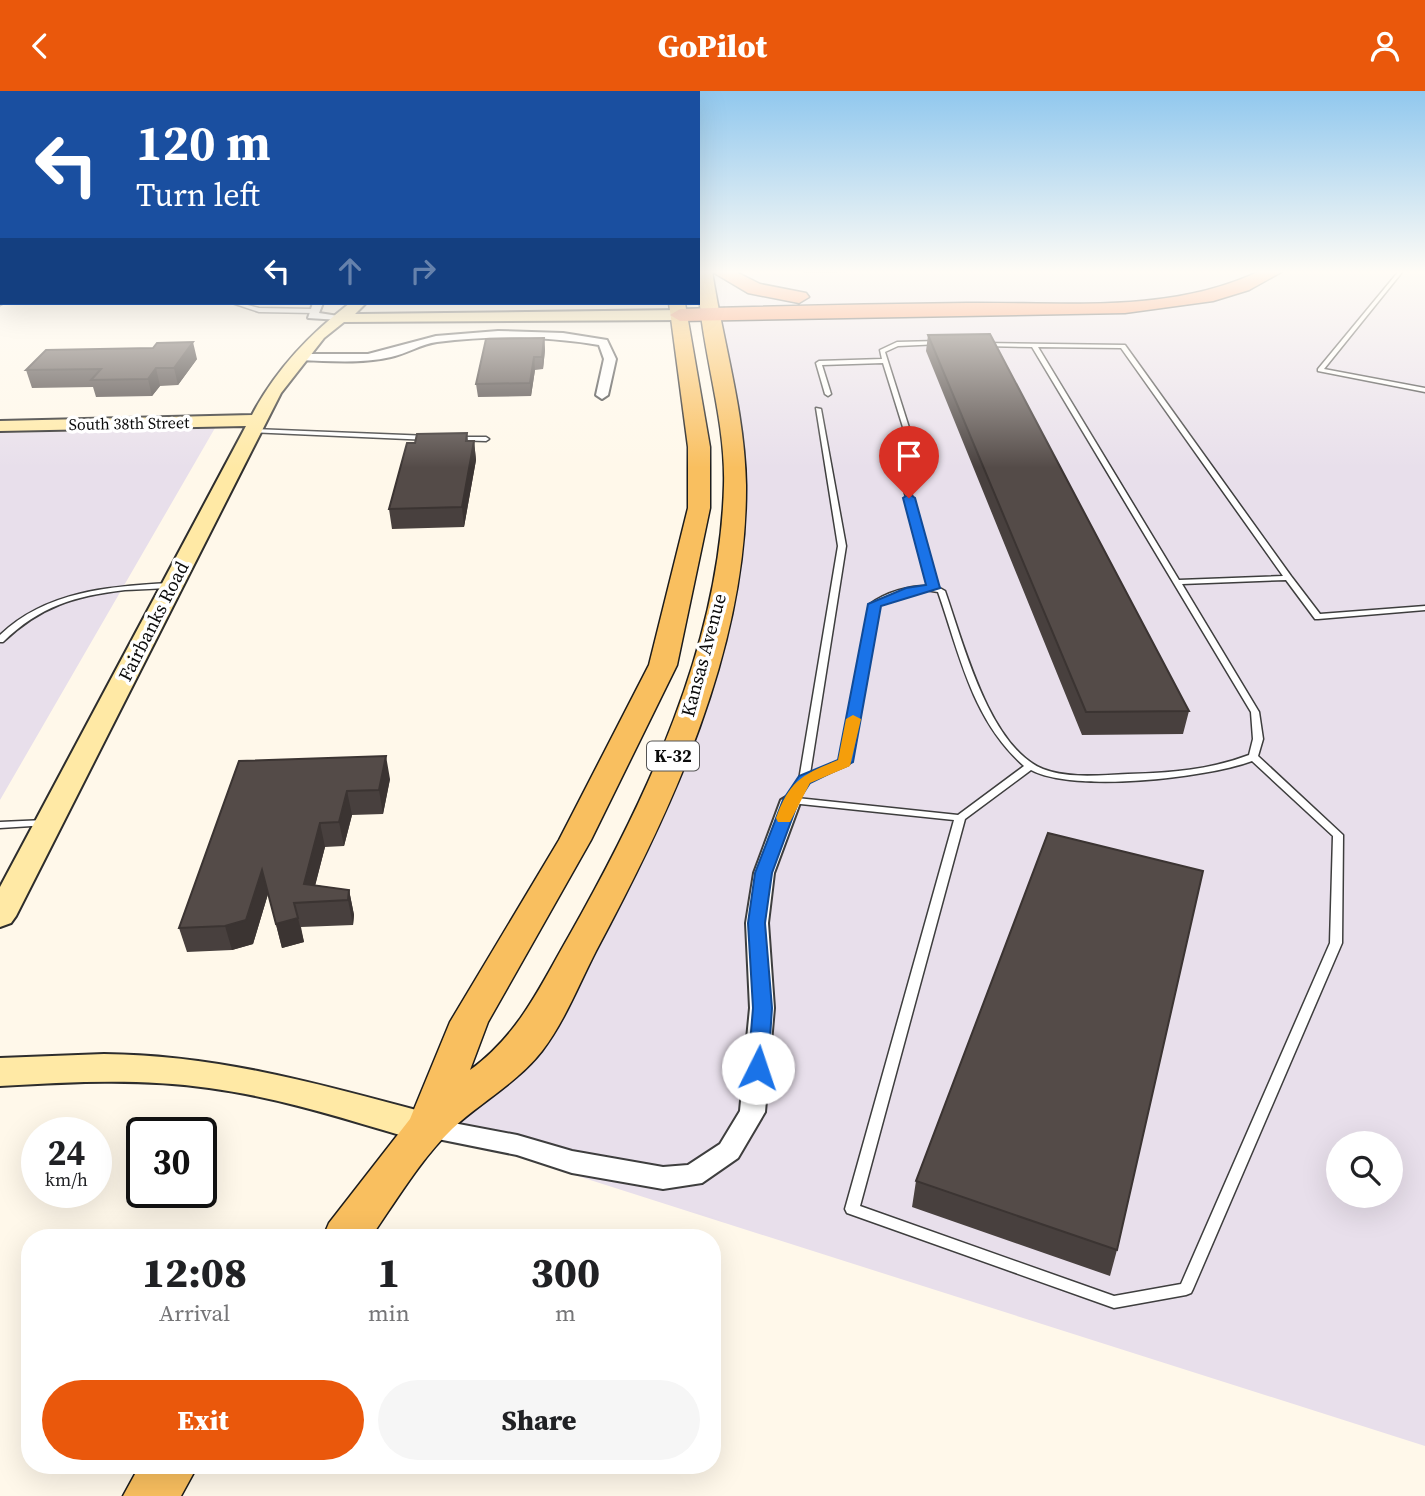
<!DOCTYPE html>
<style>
:root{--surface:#fff;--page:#f6f6f6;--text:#202124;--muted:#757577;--accent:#ea580c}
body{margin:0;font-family:"Source Serif 4",serif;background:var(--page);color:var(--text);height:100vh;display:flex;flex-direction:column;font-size:26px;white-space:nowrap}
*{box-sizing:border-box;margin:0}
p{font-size:23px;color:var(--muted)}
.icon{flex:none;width:38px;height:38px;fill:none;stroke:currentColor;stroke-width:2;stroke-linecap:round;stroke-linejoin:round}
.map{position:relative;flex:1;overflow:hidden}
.drawer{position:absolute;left:21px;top:1138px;width:700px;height:245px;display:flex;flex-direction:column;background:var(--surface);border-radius:28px;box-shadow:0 7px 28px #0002}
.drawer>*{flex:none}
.hud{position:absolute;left:0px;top:0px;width:700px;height:214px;box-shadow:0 7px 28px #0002;background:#1a4fa0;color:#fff;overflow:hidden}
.controls{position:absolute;left:1326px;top:1040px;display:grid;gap:14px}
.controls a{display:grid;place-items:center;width:77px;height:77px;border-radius:50%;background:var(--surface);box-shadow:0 7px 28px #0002;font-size:35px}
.speed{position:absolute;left:21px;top:1026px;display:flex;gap:14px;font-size:35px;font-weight:700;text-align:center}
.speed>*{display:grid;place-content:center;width:91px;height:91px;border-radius:50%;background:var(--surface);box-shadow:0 7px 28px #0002;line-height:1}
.speed small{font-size:18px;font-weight:400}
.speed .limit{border:4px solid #111;border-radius:10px;background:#fff;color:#111}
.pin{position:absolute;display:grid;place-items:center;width:60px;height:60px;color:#fff;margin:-72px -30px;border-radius:50% 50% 50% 0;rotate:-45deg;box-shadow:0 0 7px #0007}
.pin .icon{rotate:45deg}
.me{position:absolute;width:77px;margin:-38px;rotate:4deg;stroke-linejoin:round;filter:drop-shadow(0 0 5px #0008)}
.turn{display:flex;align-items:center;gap:24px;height:147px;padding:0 21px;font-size:32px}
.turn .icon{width:91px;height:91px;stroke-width:2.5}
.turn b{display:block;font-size:49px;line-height:60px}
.lanes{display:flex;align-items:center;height:66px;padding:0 21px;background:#0003;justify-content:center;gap:35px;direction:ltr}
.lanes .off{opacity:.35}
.eta{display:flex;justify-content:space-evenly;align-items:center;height:119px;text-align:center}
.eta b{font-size:42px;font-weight:800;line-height:49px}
.button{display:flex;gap:14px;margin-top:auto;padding:14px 21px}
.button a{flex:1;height:80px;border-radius:42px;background:var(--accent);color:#fff;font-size:28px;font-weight:800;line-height:80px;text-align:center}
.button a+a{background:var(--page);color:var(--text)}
header{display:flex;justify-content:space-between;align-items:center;height:91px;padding:0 21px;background:var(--accent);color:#fff;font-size:32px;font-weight:800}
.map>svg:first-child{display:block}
.industrial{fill:#e8dfeb;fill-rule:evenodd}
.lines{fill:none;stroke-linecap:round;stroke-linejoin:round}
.lane-casing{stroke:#3e3e3e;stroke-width:3}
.street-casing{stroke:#3e3e3e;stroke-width:4}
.secondary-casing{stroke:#2d2d2d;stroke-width:4}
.primary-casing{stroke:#1c1c1c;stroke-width:3}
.highway-casing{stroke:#1c1c1c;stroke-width:3}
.lane{fill:#fff;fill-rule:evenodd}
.street{fill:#fff;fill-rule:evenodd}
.secondary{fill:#ffe9a5;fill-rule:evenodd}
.primary{fill:#f9bf5f;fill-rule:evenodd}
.highway{fill:#f58652;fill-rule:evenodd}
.wall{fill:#48403e}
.shaded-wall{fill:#3b3432}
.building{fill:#544b48;stroke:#3b3432;stroke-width:2}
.route{fill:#1a73e8;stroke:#114b97;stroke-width:2}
.slow{fill:#f59e0b}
.labels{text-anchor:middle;stroke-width:7;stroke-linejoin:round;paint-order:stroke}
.far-street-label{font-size:16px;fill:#0b0b0b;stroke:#fff}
.shield{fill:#fff;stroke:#545454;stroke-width:2}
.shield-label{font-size:18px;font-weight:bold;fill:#0b0b0b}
.street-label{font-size:19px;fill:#0b0b0b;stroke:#fff}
</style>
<header><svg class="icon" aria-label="back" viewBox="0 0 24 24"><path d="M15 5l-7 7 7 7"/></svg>GoPilot<svg class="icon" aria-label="person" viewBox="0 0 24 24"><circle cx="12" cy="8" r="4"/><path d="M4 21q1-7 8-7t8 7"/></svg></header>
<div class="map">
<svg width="1425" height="1405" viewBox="0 0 1425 1405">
<rect width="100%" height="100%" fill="#fff8ea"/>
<path class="industrial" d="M704 180H1425V1355L427 1037 526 953 606 811 714 538 731 340ZM1339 1052H1391V1104H1339Z
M215 337 0 709V342Z"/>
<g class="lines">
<defs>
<path id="lane" d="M1399 180H1403L1324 278 1425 297V301L1318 280V278Z
M0 200H2V202H0Z
M0 210H2V212H4L0 214Z
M232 212H240L259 217 315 218 318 220 315 222 259 221Z
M938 250 941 252 940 253 898 255 885 261 918 365 906 384 938 496 945 500C963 551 989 656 1043 678 1069 688 1101 684 1128 683 1169 682 1210 679 1249 664L1253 648 1251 621 1032 256 984 255 982 254V252L1125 254 1291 485 1320 523 1425 515V519L1318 528H1315L1286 489 1182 493 1259 621 1263 648 1258 665 1343 744 1342 852 1193 1198 1191 1202 1186 1204 1114 1217 847 1122 845 1118 954 729 791 712 786 709 799 689 838 455 816 317 821 318 846 455 810 683 841 670 870 513C886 501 910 494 930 495L900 384 912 365 883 272 822 274 831 303 828 305 825 303 816 272 819 270 882 268 880 259 897 251ZM1038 256 1121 257 1283 485 1179 489ZM925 499 938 501C960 564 972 629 1024 675L958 724 797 707 807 691 848 674 850 672 878 514 901 504ZM1252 670 1333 745 1330 852 1181 1193 1114 1205 860 1115 965 728 1031 679C1074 702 1206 687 1252 670Z
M251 338 430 345 433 347 430 349 249 341 248 340Z
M455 346H486L489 348 486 350 453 349V347Z
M171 492 175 494 174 496C158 498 141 498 125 499 75 505 40 515 3 551H0V544C46 500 110 495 171 492Z
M45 729 48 730 50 732 48 734 0 737V731Z"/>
<path id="street" d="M313 212H323L319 222 345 226 340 229 308 227Z
M498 240 563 242 607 249 616 268 608 304 602 308 596 304 604 268 599 254C546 245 490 244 437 251 421 253 406 263 391 266 361 273 329 270 299 269L293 266 299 263H368L436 245Z
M791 703 801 709 774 782 768 832 774 917 765 1021 738 1067 702 1092 663 1098 572 1082 517 1064 418 1044 414 1037 418 1030 427 1027 517 1044 572 1060 663 1076 688 1074 720 1053 740 1020 750 917 746 832 754 782 781 709Z"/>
<path id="secondary" d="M350 212H366L355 223H361L680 219 688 224 680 229 344 231 324 247 281 302 16 825 11 832 0 836V796L246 335 0 340V330L252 324C276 278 310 243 350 212Z
M104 963C217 964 320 993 427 1022L440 1027 445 1037 440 1047 427 1052C355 1031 283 1007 209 997 140 987 70 991 0 995V967Z"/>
<path id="primary" d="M698 180H712C723 251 745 322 746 394 747 559 672 718 596 860 579 893 565 930 542 960 517 992 481 1011 452 1038 420 1069 396 1110 371 1146H323L329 1132 410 1028 450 931 559 749 649 574 688 417V356L669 212H685L710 356V417L677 574 591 749 488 931 470 979C520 942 539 897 569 845 646 709 720 554 724 394 726 322 698 252 698 180Z
M140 1374H198L181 1405H123Z"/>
<path id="highway" d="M711 180H734L760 193 806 202 809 206 799 212 748 202Z
M1260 180H1283L1249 199 1213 210 1125 222 680 230 670 224 680 218C776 215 871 213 967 212 1064 211 1170 223 1260 180Z"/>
</defs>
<use href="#lane" class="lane-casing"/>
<use href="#street" class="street-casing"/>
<use href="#secondary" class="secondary-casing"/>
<use href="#primary" class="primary-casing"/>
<use href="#highway" class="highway-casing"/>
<use href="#lane" class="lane"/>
<use href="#street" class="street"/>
<use href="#secondary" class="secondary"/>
<use href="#primary" class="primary"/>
<use href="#highway" class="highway"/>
</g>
<path class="wall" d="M804 180H891L804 182Z
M928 244 1189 620 1183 643 1082 644 926 260Z
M544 247 545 259 543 278 535 279 531 305 478 306 476 293Z
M197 268 178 294 160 295 152 305 96 306 93 296 32 297 26 279Z
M467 342 468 350H474L476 369 464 436 392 438 389 418 415 352Z
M239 670 390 688 383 723 352 724 344 755 325 756 315 794 349 799 354 824 353 834 301 836 304 851 282 857 268 803 253 853 232 859 187 861 179 837Z
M916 1090 1117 1159 1110 1185 912 1116Z"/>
<path class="shaded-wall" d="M544 247 545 259 543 278 542 266Z
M193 251 197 268 178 294 174 277Z
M534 266 535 279 531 305 530 292Z
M156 277 160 295 152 305 148 288Z
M474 350 476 369 464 436 462 416Z
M386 665 390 688 383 723 379 699Z
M347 700 352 724 344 755 339 731Z
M320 732 325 756 311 811 304 793Z
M262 779 268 803 253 853 232 859 225 835Z
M349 799 354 824 353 834 348 809Z
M298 827 304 851 282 857 276 833Z"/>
<path class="building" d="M990 243 1189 620 1086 621 928 244Z
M544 247 542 266H534L530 292 476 293 486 248Z
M193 251 174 277H156L148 288 91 289 101 278 26 279 46 259 153 257 157 252Z
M467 342 466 350H474L462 416 389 418 407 352H415L417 343Z
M386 665 379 699 347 700 339 731 320 732 304 793 349 799 348 809 294 812 298 827 276 833 262 779 246 829 225 835 179 837 239 670Z
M1048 742 1203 780 1117 1159 916 1090Z"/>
<linearGradient id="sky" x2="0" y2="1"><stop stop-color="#91c8ee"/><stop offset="0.48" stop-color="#fffcf6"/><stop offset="1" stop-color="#fffcf6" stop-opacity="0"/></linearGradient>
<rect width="1425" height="377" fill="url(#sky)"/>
<path class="route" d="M909 403 915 407 940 497 881 515 853 671 810 692 799 709 772 782 765 832 772 917 768 977 765 983H751L748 977 753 917 748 832 755 782 783 709 799 685 838 669 868 513 906 497 926 494 903 407Z"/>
<path class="slow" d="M853 624 861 628 850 675 810 692 790 731H778L776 727C790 689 802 684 838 669L846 628Z"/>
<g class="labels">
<g class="far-street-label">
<text transform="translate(129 332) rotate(-1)" y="6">South 38th Street</text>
</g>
<rect class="shield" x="647" y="650.5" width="52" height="29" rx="5"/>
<g class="shield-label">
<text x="673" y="671">K-32</text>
</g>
<g class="street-label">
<text transform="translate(153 530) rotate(-63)" y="7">Fairbanks Road</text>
<text transform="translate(703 564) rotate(-75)" y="7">Kansas Avenue</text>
</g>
</g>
</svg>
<div class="controls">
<a><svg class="icon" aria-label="search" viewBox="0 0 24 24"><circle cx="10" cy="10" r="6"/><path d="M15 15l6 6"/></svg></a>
</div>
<div class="speed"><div>24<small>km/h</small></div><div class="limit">30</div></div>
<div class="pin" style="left:909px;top:407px;background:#d93025"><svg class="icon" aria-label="arrive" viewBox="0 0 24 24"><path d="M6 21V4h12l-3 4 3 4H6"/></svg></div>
<svg class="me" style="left:758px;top:977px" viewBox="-20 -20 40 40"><circle r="19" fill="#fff"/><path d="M0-13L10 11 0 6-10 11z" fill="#1a73e8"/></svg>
<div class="hud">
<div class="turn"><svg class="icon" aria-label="left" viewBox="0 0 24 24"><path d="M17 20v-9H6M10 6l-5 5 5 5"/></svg><div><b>120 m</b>Turn left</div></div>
<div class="lanes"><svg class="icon" aria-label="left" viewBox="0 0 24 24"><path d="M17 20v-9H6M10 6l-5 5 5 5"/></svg><svg class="icon off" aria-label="ahead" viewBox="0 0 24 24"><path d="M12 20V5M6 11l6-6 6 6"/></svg><svg class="icon off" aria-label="right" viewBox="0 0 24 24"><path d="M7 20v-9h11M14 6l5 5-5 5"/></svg></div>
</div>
<section class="drawer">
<div class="eta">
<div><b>12:08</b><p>Arrival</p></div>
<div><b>1</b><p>min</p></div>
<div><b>300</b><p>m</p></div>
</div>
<div class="button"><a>Exit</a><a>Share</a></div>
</section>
</div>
